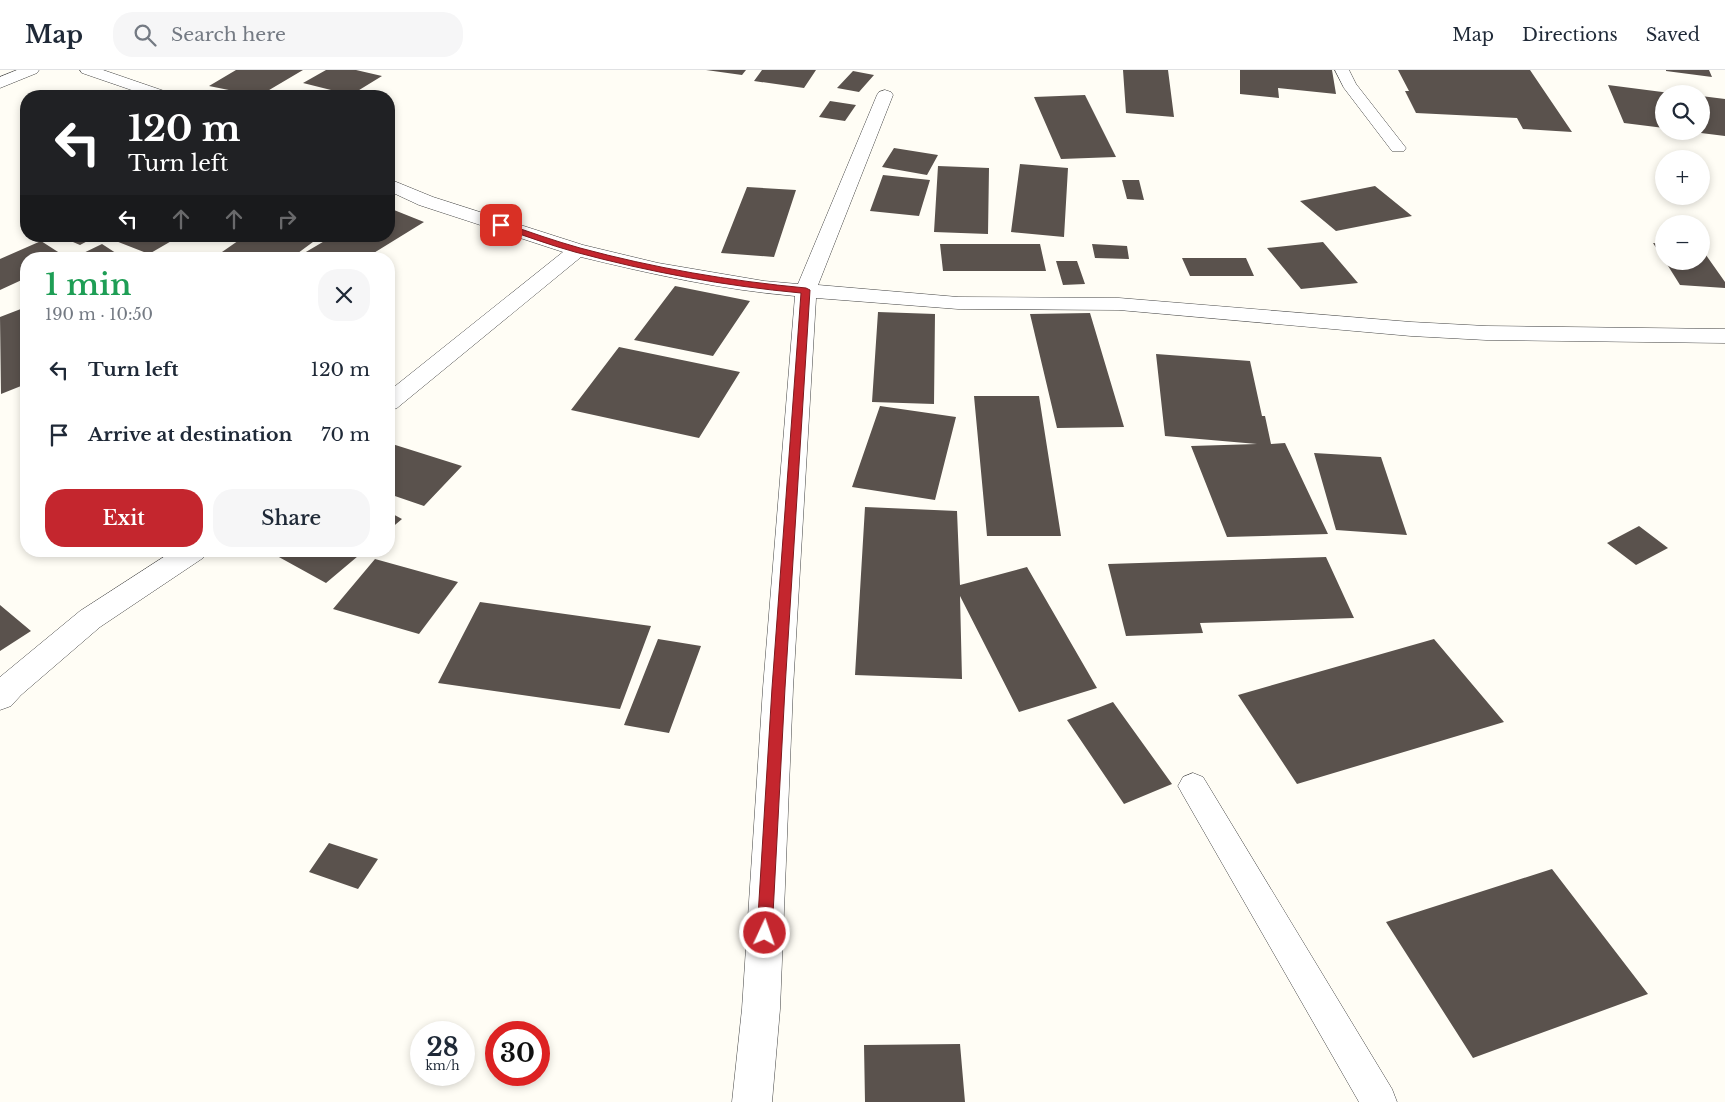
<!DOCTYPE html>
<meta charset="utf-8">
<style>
:root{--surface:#fff;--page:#f6f6f7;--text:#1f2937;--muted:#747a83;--line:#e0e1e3;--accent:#c4262e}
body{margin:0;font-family:"Libre Baskerville",serif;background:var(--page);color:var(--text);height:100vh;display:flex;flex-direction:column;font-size:19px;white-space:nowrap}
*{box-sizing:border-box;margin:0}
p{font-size:16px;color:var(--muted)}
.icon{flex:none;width:28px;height:28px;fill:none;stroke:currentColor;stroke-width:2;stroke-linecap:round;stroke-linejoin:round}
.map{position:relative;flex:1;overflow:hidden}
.side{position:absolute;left:20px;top:182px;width:375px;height:305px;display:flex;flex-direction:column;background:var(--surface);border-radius:20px;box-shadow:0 2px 8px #0003}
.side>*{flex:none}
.hud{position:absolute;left:20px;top:20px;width:375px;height:152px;border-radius:20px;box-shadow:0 2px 8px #0003;background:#202124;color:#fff;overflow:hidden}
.tools{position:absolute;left:1655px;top:15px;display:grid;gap:10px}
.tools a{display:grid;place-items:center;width:55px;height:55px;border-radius:50%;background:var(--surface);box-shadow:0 2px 8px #0003;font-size:25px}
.speed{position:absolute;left:410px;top:951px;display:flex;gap:10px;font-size:25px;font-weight:700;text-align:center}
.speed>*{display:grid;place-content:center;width:65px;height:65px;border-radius:50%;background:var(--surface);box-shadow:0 2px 8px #0003;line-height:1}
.speed small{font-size:12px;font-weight:400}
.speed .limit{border:8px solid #d22;background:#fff;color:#111}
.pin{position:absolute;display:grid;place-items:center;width:42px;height:42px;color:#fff;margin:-21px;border-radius:10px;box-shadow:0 2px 8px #0006}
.me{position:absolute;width:55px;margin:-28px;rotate:3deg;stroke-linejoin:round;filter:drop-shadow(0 0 4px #0008)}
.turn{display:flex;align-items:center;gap:18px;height:105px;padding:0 25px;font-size:22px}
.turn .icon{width:65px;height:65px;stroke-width:2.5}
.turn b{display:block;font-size:35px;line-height:42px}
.lanes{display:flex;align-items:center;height:48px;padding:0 25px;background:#0003;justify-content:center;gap:25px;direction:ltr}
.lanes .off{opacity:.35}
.round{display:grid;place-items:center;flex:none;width:52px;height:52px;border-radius:20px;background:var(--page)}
.head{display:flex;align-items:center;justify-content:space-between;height:85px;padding:0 25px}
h1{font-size:30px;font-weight:600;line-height:38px;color:#1e9e55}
.action{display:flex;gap:10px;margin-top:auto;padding:10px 25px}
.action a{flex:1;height:58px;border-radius:20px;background:var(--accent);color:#fff;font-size:20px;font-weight:600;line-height:58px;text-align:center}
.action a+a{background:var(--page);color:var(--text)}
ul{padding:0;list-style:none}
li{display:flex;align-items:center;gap:15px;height:65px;padding:0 25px}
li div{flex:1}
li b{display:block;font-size:19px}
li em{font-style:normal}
header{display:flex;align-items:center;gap:30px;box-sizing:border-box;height:70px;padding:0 25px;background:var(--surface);border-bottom:1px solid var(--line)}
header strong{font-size:24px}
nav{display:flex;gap:28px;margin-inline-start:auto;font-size:18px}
.search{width:350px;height:45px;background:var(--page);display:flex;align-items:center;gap:12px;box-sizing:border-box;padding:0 18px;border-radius:20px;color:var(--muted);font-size:19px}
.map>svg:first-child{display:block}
.building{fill:#5a524d}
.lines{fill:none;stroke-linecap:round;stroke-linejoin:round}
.lane-casing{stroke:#444;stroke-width:1}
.street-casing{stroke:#444;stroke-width:1}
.lane{fill:#fff;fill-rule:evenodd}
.street{fill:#fff;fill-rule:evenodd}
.route{fill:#c4262e;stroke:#7f191e}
</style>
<header>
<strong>Map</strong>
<div class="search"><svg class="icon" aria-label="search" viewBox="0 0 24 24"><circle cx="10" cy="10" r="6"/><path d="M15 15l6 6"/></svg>Search here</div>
<nav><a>Map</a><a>Directions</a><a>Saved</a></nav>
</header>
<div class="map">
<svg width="1725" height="1032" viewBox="0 0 1725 1032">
<rect width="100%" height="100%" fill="#fffdf5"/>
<path class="building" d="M236 0H303L259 26 209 16Z
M326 0H356L382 6 351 25 303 13Z
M706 0H746L742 5Z
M762 0H816L804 18 754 11Z
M1123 0H1168L1174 47 1126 43Z
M1240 0H1332L1336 24 1278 18 1279 28 1240 24Z
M1398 0H1530L1572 62 1523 59 1517 48 1416 43 1405 21H1409Z
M1666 0H1709L1712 7 1666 1Z
M853 1 874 5 859 22 837 18Z
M1608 15 1670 23 1664 24V58L1624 53Z
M1085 25 1116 87 1061 89 1034 27Z
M1701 26 1725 29V66L1701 63Z
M830 31 856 35 845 51 819 47Z
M894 78 938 85 927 105 882 97Z
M1020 94 1068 98 1064 167 1011 162Z
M938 96 989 98 988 164 934 162Z
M883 105 930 110 919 146 870 141Z
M1122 110H1139L1144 130 1127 129Z
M1375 116 1412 146 1336 161 1300 131Z
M747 117 796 120 774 187 721 183Z
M389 138 424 152 364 189H294L333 166H389Z
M71 166H97L80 175 66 169Z
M103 166H180L149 184Z
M245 166H321L290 189H247L222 182Z
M41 171 69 189H26V208L0 220V189Z
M1323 172 1358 213 1301 219 1267 178Z
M1653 173 1664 174V190Z
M102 174 125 189H71Z
M940 174H1040L1046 201H943Z
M1092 174 1127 176 1129 189 1095 188Z
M1701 178 1725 212V218L1680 215 1665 191H1701Z
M1182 188H1246L1254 206H1190Z
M1056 191H1077L1085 214 1063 215Z
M675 216 750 231 713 286 634 270Z
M26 237V314L1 324 0 247Z
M878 242 935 244 934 334 872 332Z
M1090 243 1124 357 1057 358 1030 244Z
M619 277 740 302 699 368 571 340Z
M1156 284 1250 291 1262 346H1265L1271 374 1285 373 1328 464 1227 467 1191 376 1257 374 1165 366Z
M974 326H1039L1061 466H987Z
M880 336 956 347 935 430 852 417Z
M389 373 462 396 424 436 389 424Z
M1314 383 1381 387 1407 465 1336 460Z
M865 437 957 441 960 515 1027 497 1097 618 1019 642 960 526 962 609 855 605Z
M389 442 402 449 389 460Z
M1639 456 1668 478 1636 495 1607 473Z
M268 481H364L326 513Z
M1326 487 1354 548 1200 553 1203 563 1126 566 1108 494Z
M375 489 458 512 419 564 333 539Z
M480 532 651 556 620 639 438 613Z
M0 535 31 561 0 581Z
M658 569 701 576 669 663 624 655Z
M1434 569 1504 652 1297 714 1238 625Z
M1113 632 1172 714 1124 734 1067 650Z
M329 773 378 789 358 819 309 802Z
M1552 799 1648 924 1473 988 1386 852Z
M960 974 965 1032H865L864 975Z"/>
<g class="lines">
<defs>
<path id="lane" d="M1335 0H1349L1356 14 1406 78 1404 81H1392L1344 18Z
M1193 703 1203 707 1392 1019 1397 1032H1359L1183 725 1178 716 1183 707Z"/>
<path id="street" d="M17 0H39L37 3 0 18V7Z
M80 0H103L170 23 172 26H149L82 3Z
M885 20 891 22 893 25 818 215 958 227 1119 228 1411 252 1486 256 1725 259V273L1486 270 1411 266 1119 240 958 239 816 228 793 618 780 939 772 1032H732L742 939 763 618 795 226C723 220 651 204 581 187L397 338 389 341V321L563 182 419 135 389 121V109L433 127 583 175 658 193 764 211 798 214 877 25 879 22Z
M173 481H207L203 488 100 557 21 625 11 636 0 640V607L80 541Z"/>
</defs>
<use href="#lane" class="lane-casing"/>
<use href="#street" class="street-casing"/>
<use href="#lane" class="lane"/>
<use href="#street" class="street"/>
</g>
<path class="route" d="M498 153H504C529 162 555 171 580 178 654 198 730 211 806 218L810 220 785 618 772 863 770 868 765 870 760 868 757 863 772 618 801 223C725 216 649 202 575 182 549 175 524 165 498 157Z"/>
</svg>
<div class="tools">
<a><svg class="icon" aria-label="search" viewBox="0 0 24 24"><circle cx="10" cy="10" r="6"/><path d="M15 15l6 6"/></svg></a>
<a>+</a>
<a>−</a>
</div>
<div class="speed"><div>28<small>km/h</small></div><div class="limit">30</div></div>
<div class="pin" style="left:501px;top:155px;background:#d93025"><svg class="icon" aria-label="arrive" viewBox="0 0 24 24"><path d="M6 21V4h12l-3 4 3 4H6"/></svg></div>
<svg class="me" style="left:765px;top:863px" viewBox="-20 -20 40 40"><circle r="17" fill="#c4262e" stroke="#fff" stroke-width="3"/><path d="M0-11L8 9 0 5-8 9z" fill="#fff"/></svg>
<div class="hud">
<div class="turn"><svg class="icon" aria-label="left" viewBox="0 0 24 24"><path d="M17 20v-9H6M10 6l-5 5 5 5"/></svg><div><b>120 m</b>Turn left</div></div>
<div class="lanes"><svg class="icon" aria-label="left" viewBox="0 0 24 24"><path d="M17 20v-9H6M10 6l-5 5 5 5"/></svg><svg class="icon off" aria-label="ahead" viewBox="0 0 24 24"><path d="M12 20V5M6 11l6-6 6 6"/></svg><svg class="icon off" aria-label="ahead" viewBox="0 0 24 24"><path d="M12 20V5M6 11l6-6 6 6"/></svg><svg class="icon off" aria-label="right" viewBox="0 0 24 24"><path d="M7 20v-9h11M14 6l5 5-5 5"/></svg></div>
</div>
<section class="side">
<div class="head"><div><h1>1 min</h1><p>190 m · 10:50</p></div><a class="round"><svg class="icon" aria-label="close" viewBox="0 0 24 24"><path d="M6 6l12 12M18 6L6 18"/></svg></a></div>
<ul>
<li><svg class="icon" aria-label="left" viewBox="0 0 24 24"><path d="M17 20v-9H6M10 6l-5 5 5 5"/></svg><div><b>Turn left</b></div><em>120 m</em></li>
<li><svg class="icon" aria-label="arrive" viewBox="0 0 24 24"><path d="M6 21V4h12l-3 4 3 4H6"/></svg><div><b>Arrive at destination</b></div><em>70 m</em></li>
</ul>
<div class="action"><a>Exit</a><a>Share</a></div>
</section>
</div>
